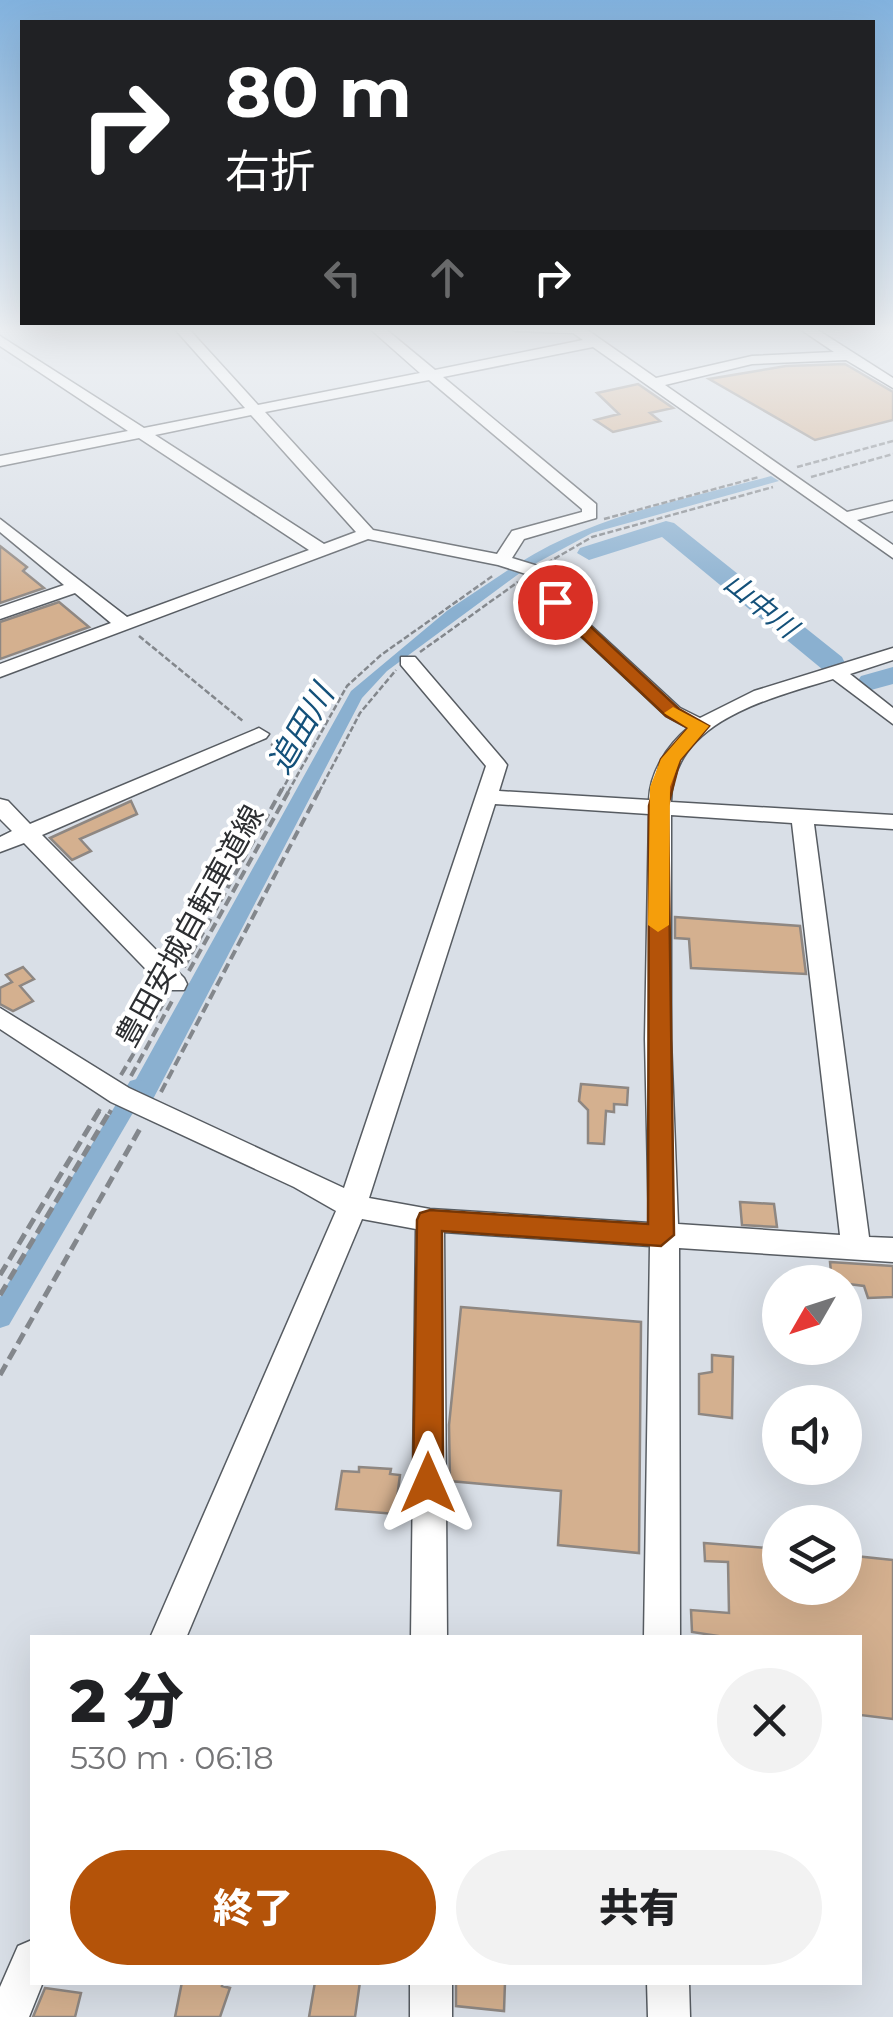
<!DOCTYPE html>
<html lang="ja">
<meta charset="utf-8">
<style>
:root{--surface:#fff;--page:#f2f2f2;--text:#202124;--muted:#757577;--accent:#b45309}
body{margin:0;font-family:Montserrat,"Noto Sans JP",sans-serif;background:var(--page);color:var(--text);height:100vh;display:flex;flex-direction:column;font-size:38px;white-space:nowrap}
*{box-sizing:border-box;margin:0}
p{font-size:32px;color:var(--muted)}
.icon{flex:none;width:55px;height:55px;fill:none;stroke:currentColor;stroke-width:2;stroke-linecap:round;stroke-linejoin:round}
.map{position:relative;flex:1;overflow:hidden}
.side{position:absolute;left:30px;top:1635px;width:832px;height:350px;display:flex;flex-direction:column;background:var(--surface);border-radius:0px;box-shadow:0 10px 40px #0002}
.side>*{flex:none}
.hud{position:absolute;left:20px;top:20px;width:855px;height:305px;border-radius:0px;box-shadow:0 10px 40px #0002;background:#202124;color:#fff;overflow:hidden}
.needle{width:65px;rotate:231deg}
.fabs{position:absolute;left:762px;top:1265px;display:grid;gap:20px}
.fabs a{display:grid;place-items:center;width:100px;height:100px;border-radius:50%;background:var(--surface);box-shadow:0 10px 40px #0002;font-size:50px}
.pin{position:absolute;display:grid;place-items:center;width:85px;height:85px;color:#fff;margin:-42px;border:5px solid #fff;border-radius:50%;box-shadow:0 2px 10px #0007}
.me{position:absolute;width:110px;margin:-55px;rotate:0deg;stroke-linejoin:round;filter:drop-shadow(0 0 8px #0008)}
.turn{display:flex;align-items:center;gap:35px;height:210px;padding:0 40px;font-size:45px}
.turn .icon{width:130px;height:130px;stroke-width:2.5}
.turn b{display:block;font-size:70px;line-height:85px}
.lanes{display:flex;align-items:center;height:95px;padding:0 40px;background:#0003;justify-content:center;gap:50px;direction:ltr}
.lanes .off{opacity:.35}
.round{display:grid;place-items:center;flex:none;width:105px;height:105px;border-radius:52px;background:var(--page)}
.headline{display:flex;align-items:center;justify-content:space-between;height:170px;padding:0 40px}
h1{font-size:60px;font-weight:800;line-height:75px}
.primary-button{display:flex;gap:20px;margin-top:auto;padding:20px 40px}
.primary-button a{flex:1;height:115px;border-radius:60px;background:var(--accent);color:#fff;font-size:40px;font-weight:800;line-height:115px;text-align:center}
.primary-button a+a{background:var(--page);color:var(--text)}
.map>svg:first-child{display:block}
.water{fill:#8ab0d0}
.lines{fill:none;stroke-linecap:round;stroke-linejoin:round}
.canal{fill:#8ab0d0;fill-rule:evenodd}
.river{fill:#8ab0d0;fill-rule:evenodd}
.building{fill:#d4b08f;stroke:#8e8782;stroke-width:2.5}
.minor-casing{stroke:#575c62;stroke-width:3}
.path-far2{stroke:#83878c;stroke-width:2.5;stroke-dasharray:6 2.5;stroke-linecap:butt}
.path-far1{stroke:#83878c;stroke-width:4;stroke-dasharray:10 5;stroke-linecap:butt}
.path{stroke:#83878c;stroke-width:5;stroke-dasharray:12 6;stroke-linecap:butt}
.minor{fill:#fff;fill-rule:evenodd}
.route{fill:#b45309;stroke:#753606;stroke-width:2.5}
.slow{fill:#f59e0b}
.labels{text-anchor:middle;stroke-width:8;stroke-linejoin:round;paint-order:stroke}
.far-water-label{font-size:28px;font-style:italic;fill:#14517a;stroke:#fff}
.street-label{font-size:30px;fill:#2c2e31;stroke:#fff}
.water-label{font-size:32px;font-style:italic;fill:#14517a;stroke:#fff}
</style>
<div class="map">
<svg width="893" height="2017" viewBox="0 0 893 2017">
<rect width="100%" height="100%" fill="#d9dfe7"/>
<path class="water" d="M771 476 779 481 592 533 531 566 519 563C595 515 686 499 771 476Z
M514 566 524 570 387 671 362 698 152 1101 130 1090 351 691 448 610Z"/>
<g class="lines">
<path class="canal" d="M137 1079 144 1081 148 1087 9 1325 0 1328V1297L130 1081Z"/>
<path class="river" d="M666 521 674 523 842 657 845 663 842 669H822L662 537 589 560 577 553 580 548Z
M893 667V684L871 690 857 682 861 676Z"/>
</g>
<path class="building" d="M845 364 893 392V420L815 440 709 379 786 366Z
M638 384 673 408 650 413 660 421 613 432 595 420 619 414 597 393Z
M0 546 27 567 23 571 44 588 0 603Z
M59 602 89 627 0 659V622Z
M131 801 137 814 80 839 91 851 72 860 50 838Z
M675 917 800 926 806 974 691 968 689 939 675 938Z
M23 967 34 979 20 986 33 1001 13 1011 0 1004V988L12 982 6 975Z
M581 1084 628 1088 627 1105 614 1104V1112L606 1111 604 1144 588 1143V1110L579 1101Z
M740 1202 774 1204 777 1227 742 1225Z
M830 1262 893 1266V1297L868 1298 864 1286 832 1282Z
M461 1307 641 1322 639 1553 558 1545 561 1491 450 1481 449 1425Z
M712 1355 733 1357 732 1418 699 1414V1374L712 1372Z
M359 1467 391 1469 390 1474 400 1475 395 1514 336 1509 342 1471 359 1472Z
M704 1543 780 1549V1588H845V1555L893 1560V1719L860 1715V1638H731L692 1632 691 1610 729 1613 728 1562 705 1561Z
M182 1982H223L222 1986 230 1988 220 2017H175Z
M315 1982H360L355 2017H309Z
M456 1982H505L504 2011 456 2006Z
M45 1988 81 1993 75 2017H33Z"/>
<g class="lines">
<defs>
<path id="minor" d="M173 327H187L258 405 420 373 368 327H383L435 370 583 340 573 333 515 331 508 327H583L656 378 752 356 834 352 797 327H813L893 378V388L846 360 752 364 665 385 847 512 893 501V511L857 520 893 545V558L593 347 443 377 596 504V518L524 539 512 558 538 566 561 598 680 708 700 718 754 691 893 648V660L850 674 893 708V724L833 679C771 698 671 721 671 802L893 815V829L814 824 869 1237 893 1238V1262L679 1248 680 1638H644L650 1246 444 1232 447 1638H411L416 1229 362 1219 186 1638H150L336 1211 294 1187 111 1102 0 1029V1008L129 1088 344 1188 486 766 401 665V657H415L504 761 507 765 499 791 649 800C650 772 667 746 688 728L666 716 549 606 526 574 498 565 368 539 0 677V664L111 623 75 593 0 619V607L64 585 0 532V519L127 617 309 550 139 438 0 466V456L128 431 0 346V336L144 428 245 408ZM429 380 582 509V512L512 531 497 554 373 530 265 412ZM251 415 356 532 324 544 155 435ZM495 804 649 814 645 1039 649 1223 430 1209 369 1198ZM671 815 792 823 840 1235 678 1224 671 1039Z
M259 728 269 734 266 738 42 835 184 978 187 984 184 990H166L24 843 0 852V837L12 831 0 819V799L8 801 30 824Z
M32 1940V1982H43L29 2017H0V1987L18 1946Z
M410 1982H452V2017H410Z
M647 1982H689L690 2017H648Z"/>
</defs>
<use href="#minor" class="minor-casing"/>
<path class="path-far2" d="M797 467 893 441
M811 477 893 454
M604 519 759 477
M547 563 592 537 773 487
M139 636 244 722
M420 652 518 582
M271 744 297 763 281 792
M288 792 347 686 381 655 494 575
M319 792 360 713 396 670"/>
<path class="path-far1" d="M184 967 282 789
M189 971 290 789
M121 1075 167 997
M131 1076 172 1001
M161 1092 320 789
M97 1114 100 1109
M109 1114 111 1110"/>
<path class="path" d="M0 1275 99 1111
M0 1295 110 1111
M0 1375 141 1127"/>
<use href="#minor" class="minor"/>
</g>
<linearGradient id="sky" x2="0" y2="1"><stop stop-color="#82b2de"/><stop offset="0.54" stop-color="#eef1f4"/><stop offset="1" stop-color="#eef1f4" stop-opacity="0"/></linearGradient>
<rect width="893" height="609" fill="url(#sky)"/>
<path class="route" d="M549 599H561L679 709 709 726 680 760 668 806 674 1235 661 1246 442 1231 443 1483 439 1493 428 1497 417 1493 413 1483 417 1220 420 1213 430 1210 648 1224 649 806 661 759 688 728 666 716 549 606Z"/>
<path class="slow" d="M673 707 709 726 680 760 670 787 669 925 658 932 648 925 650 787 661 759 688 728 664 713Z"/>
<g class="labels">
<g class="far-water-label">
<text transform="translate(761 605) rotate(39)" y="10">山中川</text>
</g>
<g class="street-label">
<text transform="translate(190 926) rotate(-61)" y="10">豊田安城自転車道線</text>
</g>
<g class="water-label">
<text transform="translate(301 729) rotate(-60)" y="11">追田川</text>
</g>
</g>
</svg>
<div class="fabs">
<a><svg class="needle" viewBox="-14 -14 28 28"><path d="M0-13l5 13h-10z" fill="#e53935"/><path d="M0 13l5-13h-10z" fill="#757577"/></svg></a>
<a><svg class="icon" aria-label="sound" viewBox="0 0 24 24"><path d="M4 9h4l5-4v14l-5-4H4zM17 9q2 3 0 6"/></svg></a>
<a><svg class="icon" aria-label="layers" viewBox="0 0 24 24"><path d="M12 4l9 5-9 5-9-5zM3 14l9 5 9-5"/></svg></a>
</div>
<div class="pin" style="left:555px;top:602px;background:#d93025"><svg class="icon" aria-label="arrive" viewBox="0 0 24 24"><path d="M6 21V4h12l-3 4 3 4H6"/></svg></div>
<svg class="me" style="left:428px;top:1483px" viewBox="-20 -20 40 40"><path d="M0-17L14 15 0 8-14 15z" fill="#b45309" stroke="#fff" stroke-width="4"/></svg>
<div class="hud">
<div class="turn"><svg class="icon" aria-label="right" viewBox="0 0 24 24"><path d="M7 20v-9h11M14 6l5 5-5 5"/></svg><div><b>80 m</b>右折</div></div>
<div class="lanes"><svg class="icon off" aria-label="left" viewBox="0 0 24 24"><path d="M17 20v-9H6M10 6l-5 5 5 5"/></svg><svg class="icon off" aria-label="ahead" viewBox="0 0 24 24"><path d="M12 20V5M6 11l6-6 6 6"/></svg><svg class="icon" aria-label="right" viewBox="0 0 24 24"><path d="M7 20v-9h11M14 6l5 5-5 5"/></svg></div>
</div>
<section class="side">
<div class="headline"><div><h1>2 分</h1><p>530 m · 06:18</p></div><a class="round"><svg class="icon" aria-label="close" viewBox="0 0 24 24"><path d="M6 6l12 12M18 6L6 18"/></svg></a></div>
<div class="primary-button"><a>終了</a><a>共有</a></div>
</section>
</div>
